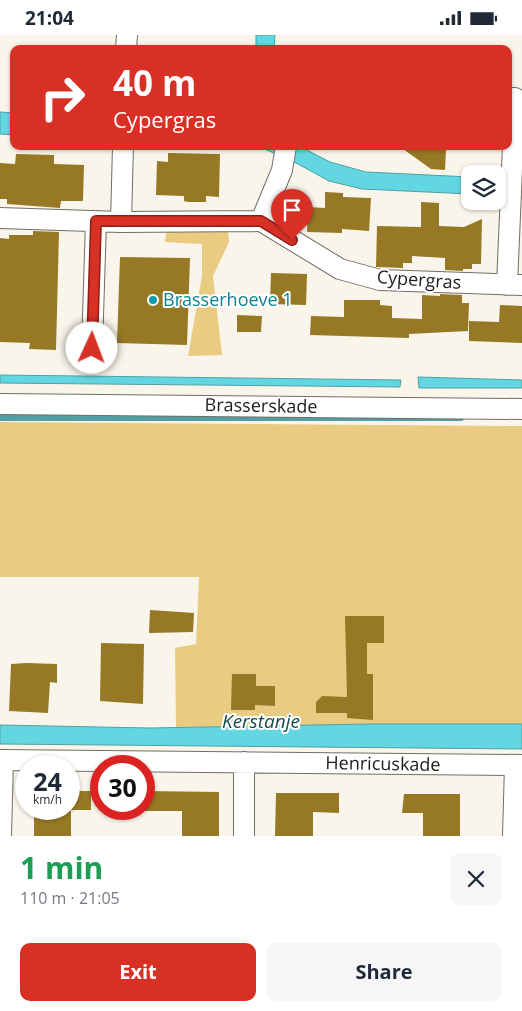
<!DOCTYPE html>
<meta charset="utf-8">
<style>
:root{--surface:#fff;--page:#f6f6f7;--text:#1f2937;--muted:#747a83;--accent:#d93025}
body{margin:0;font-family:"Open Sans",sans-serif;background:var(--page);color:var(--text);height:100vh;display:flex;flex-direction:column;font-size:19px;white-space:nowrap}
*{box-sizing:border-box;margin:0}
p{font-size:16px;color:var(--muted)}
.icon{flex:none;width:28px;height:28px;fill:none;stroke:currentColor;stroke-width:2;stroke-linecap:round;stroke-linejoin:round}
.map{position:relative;height:801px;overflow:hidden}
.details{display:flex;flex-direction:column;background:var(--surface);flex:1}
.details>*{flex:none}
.hud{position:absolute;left:10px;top:10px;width:502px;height:105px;border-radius:10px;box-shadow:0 1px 4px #0004;background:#d93025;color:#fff;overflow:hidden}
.fabs{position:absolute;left:461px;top:130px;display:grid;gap:10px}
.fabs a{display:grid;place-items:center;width:45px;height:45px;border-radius:10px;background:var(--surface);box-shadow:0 1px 4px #0004;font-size:25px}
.speed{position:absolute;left:15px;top:720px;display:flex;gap:10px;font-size:25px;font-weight:700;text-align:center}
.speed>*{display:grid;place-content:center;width:65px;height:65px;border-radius:50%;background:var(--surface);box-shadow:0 1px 4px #0004;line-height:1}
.speed small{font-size:12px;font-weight:400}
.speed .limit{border:8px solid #d22;background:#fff;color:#111}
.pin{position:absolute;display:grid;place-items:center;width:42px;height:42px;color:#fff;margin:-51px -21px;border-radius:50% 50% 50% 0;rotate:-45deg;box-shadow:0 0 5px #0007}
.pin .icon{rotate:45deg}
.me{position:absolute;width:55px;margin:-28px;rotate:2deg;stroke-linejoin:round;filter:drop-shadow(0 0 4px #0008)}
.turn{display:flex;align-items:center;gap:18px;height:105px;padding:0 20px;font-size:22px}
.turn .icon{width:65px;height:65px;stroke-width:2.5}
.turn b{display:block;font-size:35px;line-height:42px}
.round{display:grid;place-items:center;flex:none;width:52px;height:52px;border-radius:10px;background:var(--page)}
.headline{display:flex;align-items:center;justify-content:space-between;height:85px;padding:0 20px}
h1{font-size:30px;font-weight:700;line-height:38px;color:#1e9e55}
.action{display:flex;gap:10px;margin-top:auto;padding:10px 20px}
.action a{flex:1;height:58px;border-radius:10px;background:var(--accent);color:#fff;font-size:20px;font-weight:700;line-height:58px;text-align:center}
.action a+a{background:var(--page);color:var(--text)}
.status{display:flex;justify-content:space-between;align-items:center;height:35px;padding:0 25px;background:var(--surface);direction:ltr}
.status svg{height:14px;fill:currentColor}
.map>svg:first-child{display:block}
.green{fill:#e9cb82}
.water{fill:#63d7e1;stroke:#4f9fa5}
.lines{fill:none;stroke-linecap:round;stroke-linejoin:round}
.stream{stroke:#4f9fa5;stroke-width:6}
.building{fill:#977825}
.minor-casing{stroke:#726e65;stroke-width:22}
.minor{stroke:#fff;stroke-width:20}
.route-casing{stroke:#8d1f18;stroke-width:12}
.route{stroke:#d93025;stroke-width:9}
.culture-dot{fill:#0f9aa8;stroke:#fff;stroke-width:2}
.labels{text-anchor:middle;stroke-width:4;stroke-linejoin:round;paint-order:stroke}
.street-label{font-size:18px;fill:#1f1d1a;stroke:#fff}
.culture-label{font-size:18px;fill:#0d838f;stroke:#fff;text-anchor:start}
.water-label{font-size:19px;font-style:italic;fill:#14494d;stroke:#fff}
</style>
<div class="status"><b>21:04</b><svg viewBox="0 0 49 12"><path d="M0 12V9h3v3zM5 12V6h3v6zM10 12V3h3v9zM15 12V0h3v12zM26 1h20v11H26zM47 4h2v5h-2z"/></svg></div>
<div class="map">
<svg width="522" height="801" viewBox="0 0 522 801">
<rect width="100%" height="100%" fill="#faf5eb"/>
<path class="green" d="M167 193 228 195 229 207 213 241 222 320 188 321 202 241V209L165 207Z
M0 387 522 391V689L176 692 175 613 196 609 199 542H0Z"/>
<path class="water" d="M256 0H275L274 14H256Z
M0 77 14 78V100L0 99Z
M258 111H299L330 127 366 137 470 142V159L362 154 329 146 298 129Z
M0 340 401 345 400 352 0 348Z
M418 342 522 345V353H419Z
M370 689H522V714L0 709V690L150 693Z"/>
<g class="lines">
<path class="stream" d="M0 383H461"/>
</g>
<path class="building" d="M403 114 446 115 445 135 431 134Z
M168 118 220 119 219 162 206 161V167H188L184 166V161L156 160 157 126 168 127Z
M16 119 54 120V129L84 130 83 166H61L60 173 7 169V164H0V128L15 129Z
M325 157 343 158V162L371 163 369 196 342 194V198L307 197 308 172 325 173Z
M421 167 439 168V191L464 192 482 184 481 229H472V234H463V236L445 235V223L412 221V228H403V233L376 232 377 191 421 192Z
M33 196 59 197 56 315 29 314 30 308 0 307V203L9 204V200H33Z
M120 222 190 223 187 310 117 308Z
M271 238 307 239 306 270 270 269Z
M440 259 462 260V268H469L468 296 409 299V303L310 300 311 281 344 282V265H380V270L392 271V283L422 284V260L440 261Z
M500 270 522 271V308L469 306V286L499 287Z
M237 280 262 281 261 297H237Z
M150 575 194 578 193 597 149 598Z
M345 581H384V608H367V639H373V685L347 683V678H316V667L322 661 347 662Z
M101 608 144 609 143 669 100 666Z
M26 628 57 629V648L50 647 48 678 9 676 11 629Z
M232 639H256V651H275V671L255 670V675H231Z
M69 756H91V775H71V801H34V774H69Z
M144 756 219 757V801H182V776H144Z
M276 758H339V778L313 777V801H275Z
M404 759H460V801H423V778H402Z"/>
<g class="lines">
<defs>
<path id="minor" d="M126 14 127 0
M0 183 121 187 261 186 340 234 380 245 522 250
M261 186 282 135 286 111
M121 187 123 111
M507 250 515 63H509
M92 313 96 186
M0 369 522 374
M0 725 522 730
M1 801 3 725
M244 801V727
M513 801 515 730"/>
</defs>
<use href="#minor" class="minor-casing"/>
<use href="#minor" class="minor"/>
</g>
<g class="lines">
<defs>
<path id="route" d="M92 313 96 186H261L292 205"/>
</defs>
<use href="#route" class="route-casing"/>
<use href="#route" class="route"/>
</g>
<circle class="culture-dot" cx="153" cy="265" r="5"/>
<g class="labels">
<g class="street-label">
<text transform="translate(419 245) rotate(4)" y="6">Cypergras</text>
<text transform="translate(261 371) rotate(1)" y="6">Brasserskade</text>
<text transform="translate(383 729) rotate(1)" y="6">Henricuskade</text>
</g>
<g class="culture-label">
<text x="163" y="271">Brasserhoeve 1</text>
</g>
<g class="water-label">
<text x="261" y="693">Kerstanje</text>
</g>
</g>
</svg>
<div class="fabs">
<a><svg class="icon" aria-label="layers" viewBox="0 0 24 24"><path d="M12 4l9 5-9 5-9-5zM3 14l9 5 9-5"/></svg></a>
</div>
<div class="speed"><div>24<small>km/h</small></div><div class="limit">30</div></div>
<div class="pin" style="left:292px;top:205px;background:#d93025"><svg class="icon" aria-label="arrive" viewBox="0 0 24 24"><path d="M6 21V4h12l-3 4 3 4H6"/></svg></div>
<svg class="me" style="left:92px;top:313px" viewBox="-20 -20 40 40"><circle r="19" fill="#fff"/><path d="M0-13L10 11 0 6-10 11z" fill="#d93025"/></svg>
<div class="hud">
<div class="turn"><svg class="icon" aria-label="right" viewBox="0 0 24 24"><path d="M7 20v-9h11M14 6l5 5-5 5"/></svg><div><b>40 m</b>Cypergras</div></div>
</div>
</div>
<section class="details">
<div class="headline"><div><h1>1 min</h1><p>110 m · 21:05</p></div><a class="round"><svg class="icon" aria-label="close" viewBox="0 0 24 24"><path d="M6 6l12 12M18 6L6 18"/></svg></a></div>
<div class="action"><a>Exit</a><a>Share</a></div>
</section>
